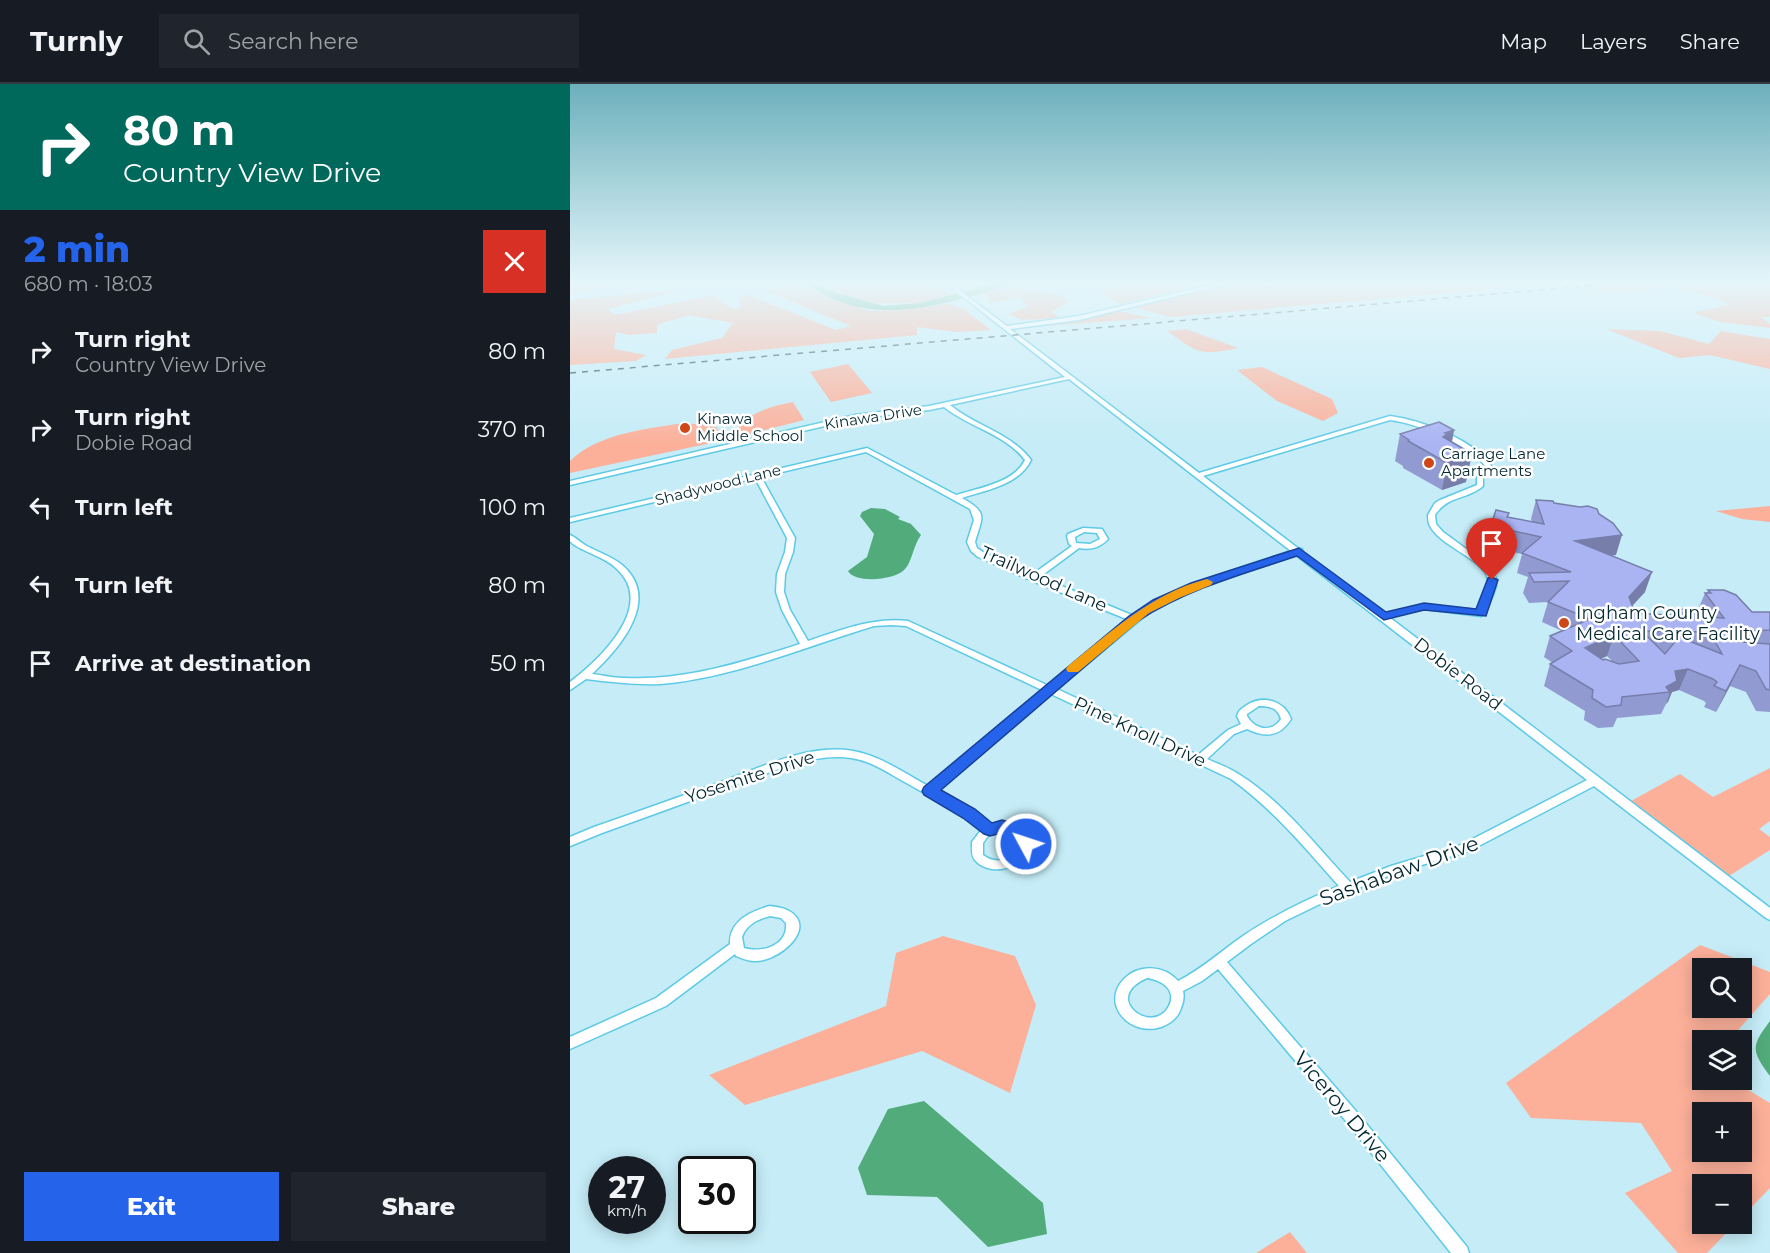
<!DOCTYPE html>
<meta charset="utf-8">
<style>
:root{--surface:#171b24;--page:#20242c;--text:#f1f3f6;--muted:#9ea1a6;--line:#363941;--accent:#2563eb}
body{margin:0;font-family:Montserrat,sans-serif;background:var(--page);color:var(--text);height:100vh;display:flex;flex-direction:column;font-size:22px;white-space:nowrap}
*{box-sizing:border-box;margin:0}
p{font-size:20px;color:var(--muted)}
.icon{flex:none;width:33px;height:33px;fill:none;stroke:currentColor;stroke-width:2;stroke-linecap:round;stroke-linejoin:round}
.map{position:relative;flex:1;overflow:hidden}
.drawer{display:flex;flex-direction:column;background:var(--surface);width:570px}
.drawer>*{flex:none}
.banner{background:#00695c;color:#fff;overflow:hidden}
.buttons{position:absolute;left:1122px;top:874px;display:grid;gap:12px}
.buttons a{display:grid;place-items:center;width:60px;height:60px;border-radius:0px;background:var(--surface);box-shadow:0 3px 15px #0003;font-size:30px}
.speed{position:absolute;left:18px;top:1072px;display:flex;gap:12px;font-size:30px;font-weight:700;text-align:center}
.speed>*{display:grid;place-content:center;width:78px;height:78px;border-radius:50%;background:var(--surface);box-shadow:0 3px 15px #0003;line-height:1}
.speed small{font-size:15px;font-weight:400}
.speed .limit{border:3px solid #111;border-radius:9px;background:#fff;color:#111}
.pin{position:absolute;display:grid;place-items:center;width:51px;height:51px;color:#fff;margin:-62px -26px;border-radius:50% 50% 50% 0;rotate:-45deg;box-shadow:0 0 6px #0007}
.pin .icon{rotate:45deg}
.me{position:absolute;width:66px;margin:-33px;rotate:310deg;stroke-linejoin:round;filter:drop-shadow(0 0 4px #0008)}
.turn{display:flex;align-items:center;gap:21px;height:126px;padding:0 24px;font-size:27px}
.turn .icon{width:78px;height:78px;stroke-width:2.5}
.turn b{display:block;font-size:42px;line-height:51px}
.round{display:grid;place-items:center;flex:none;width:63px;height:63px;border-radius:0px;background:var(--page)}
.summary{display:flex;align-items:center;justify-content:space-between;height:102px;padding:0 24px}
h1{font-size:36px;font-weight:800;line-height:45px;color:var(--accent)}
.button{display:flex;gap:12px;margin-top:auto;padding:12px 24px}
.button a{flex:1;height:69px;border-radius:0px;background:var(--accent);color:#fff;font-size:24px;font-weight:800;line-height:69px;text-align:center}
.button a+a{background:var(--page);color:var(--text)}
ul{padding:0;list-style:none}
li{display:flex;align-items:center;gap:18px;height:78px;padding:0 24px}
li div{flex:1}
li b{display:block;font-size:22px}
li em{font-style:normal}
header{display:flex;align-items:center;gap:36px;box-sizing:border-box;height:84px;padding:0 30px;background:var(--surface);border-bottom:2px solid var(--line)}
header strong{font-size:28px}
nav{display:flex;gap:33px;margin-inline-start:auto;font-size:21px}
.search{width:420px;height:54px;background:var(--page);display:flex;align-items:center;gap:15px;box-sizing:border-box;padding:0 21px;border-radius:0px;color:var(--muted);font-size:22px}
main{display:flex;flex:1;min-height:0}
.map>svg:first-child{display:block}
.green{fill:#fcb09a;fill-rule:evenodd}
.water{fill:#52ab7a}
.lines{fill:none;stroke-linecap:round;stroke-linejoin:round}
.minor-casing{stroke:#5ccae6;stroke-width:3}
.minor{fill:#fff;fill-rule:evenodd}
.rail{stroke:#274c55;stroke-width:1.5;stroke-dasharray:6 6;stroke-linecap:butt}
.wall{fill:#929bd1;fill-rule:evenodd}
.shaded-wall{fill:#777eaa}
.building{fill:#aab4f3;stroke:#777eaa;stroke-width:1.5;fill-rule:evenodd}
.route{fill:#2563eb;stroke:#184099;stroke-width:1.5}
.slow{fill:#f59e0b}
.poi-dot{fill:#cf4719;stroke:#fff;stroke-width:2}
.labels{text-anchor:middle;stroke-width:5;stroke-linejoin:round;paint-order:stroke}
.far-street-label{font-size:15px;fill:#032831;stroke:#fff}
.far-poi-label{font-size:15px;fill:#032831;stroke:#fff;text-anchor:start}
.street-label{font-size:18px;fill:#032831;stroke:#fff}
.poi-label{font-size:18px;fill:#032831;stroke:#fff;text-anchor:start}
.near-street-label{font-size:21px;fill:#032831;stroke:#fff}
</style>
<header>
<strong>Turnly</strong>
<div class="search"><svg class="icon" aria-label="search" viewBox="0 0 24 24"><circle cx="10" cy="10" r="6"/><path d="M15 15l6 6"/></svg>Search here</div>
<nav><a>Map</a><a>Layers</a><a>Share</a></nav>
</header>
<main>
<section class="drawer">
<div class="banner">
<div class="turn"><svg class="icon" aria-label="right" viewBox="0 0 24 24"><path d="M7 20v-9h11M14 6l5 5-5 5"/></svg><div><b>80 m</b>Country View Drive</div></div>
</div>
<div class="summary"><div><h1>2 min</h1><p>680 m · 18:03</p></div><a class="round" style="background:#d93025;color:#fff"><svg class="icon" aria-label="close" viewBox="0 0 24 24"><path d="M6 6l12 12M18 6L6 18"/></svg></a></div>
<ul>
<li><svg class="icon" aria-label="right" viewBox="0 0 24 24"><path d="M7 20v-9h11M14 6l5 5-5 5"/></svg><div><b>Turn right</b><p>Country View Drive</p></div><em>80 m</em></li>
<li><svg class="icon" aria-label="right" viewBox="0 0 24 24"><path d="M7 20v-9h11M14 6l5 5-5 5"/></svg><div><b>Turn right</b><p>Dobie Road</p></div><em>370 m</em></li>
<li><svg class="icon" aria-label="left" viewBox="0 0 24 24"><path d="M17 20v-9H6M10 6l-5 5 5 5"/></svg><div><b>Turn left</b></div><em>100 m</em></li>
<li><svg class="icon" aria-label="left" viewBox="0 0 24 24"><path d="M17 20v-9H6M10 6l-5 5 5 5"/></svg><div><b>Turn left</b></div><em>80 m</em></li>
<li><svg class="icon" aria-label="arrive" viewBox="0 0 24 24"><path d="M6 21V4h12l-3 4 3 4H6"/></svg><div><b>Arrive at destination</b></div><em>50 m</em></li>
</ul>
<div class="button"><a>Exit</a><a>Share</a></div>
</section>
<div class="map">
<svg width="1200" height="1169" viewBox="0 0 1200 1169">
<rect width="100%" height="100%" fill="#c5ecf7"/>
<path class="green" d="M0 198H42L35 204 0 209Z
M209 198H227L261 215 300 227 331 226 378 220 392 224 421 246 387 248 347 243V251L95 275 102 266 152 254 163 239 118 231 87 241V249L60 251 46 248 44 265 76 271 66 277 0 281V217L7 215 115 205 38 225 45 231 143 211 162 225 171 224 168 214 176 210 266 246 281 242 193 206 210 202Z
M248 198H362L380 211 350 219H291Z
M546 198H642L551 220 530 208 553 200Z
M666 198H931L929 199 936 204 600 233 563 223Z
M1087 198H1181L1179 199 1189 202 1200 200V233H1191L1200 240V244L1151 238 1123 229 1161 220 1108 203 1029 209 1021 203Z
M441 203 489 211 499 217 481 228 490 234 453 236 438 230 458 223 450 213 421 219 414 208Z
M549 227 581 234 476 242Z
M616 245 668 264C629 272 628 269 597 247Z
M1036 245 1090 247 1139 260 1151 247 1200 255V285L1140 271 1109 274Z
M278 280 302 309 261 318 240 288Z
M692 283 762 315 768 329 753 337 707 317 667 286Z
M223 318 234 336 172 352 168 341C185 327 202 322 223 318Z
M114 339 145 342 155 356 0 389V377C29 349 76 345 114 339Z
M1200 422V438L1172 435 1146 427Z
M1200 684V737L1189 745 1200 753V766L1159 792 1061 717 1110 690 1143 713Z
M373 852 445 872 466 921 440 1009 352 967 175 1021 139 991 316 922 326 869Z
M1130 861 1200 888V910L1161 954V957H1132V996H1169L1170 1001 1200 1019V1104L1172 1133V1101H1132V1140H1165L1137 1169H1108L1055 1109 1102 1087 1071 1039 961 1034 936 999ZM1132 885H1172V924H1132ZM1132 1029H1172V1068H1132Z
M720 1148 737 1169H686Z"/>
<path class="water" d="M234 198H251L258 205 270 210 314 222 351 219 428 198H450C377 219 302 249 234 198Z
M301 424 315 425 330 433 328 435 341 440 351 451C343 462 342 478 335 485 326 496 285 500 278 487L297 473 304 450 290 432 292 428Z
M1200 937V992C1180 966 1182 961 1200 937Z
M354 1017 473 1119 477 1150 418 1163 367 1113 297 1111 288 1084 318 1025Z"/>
<g class="lines">
<defs>
<path id="minor" d="M374 198H378L437 242 509 232 653 198H659V199L509 236 440 245 629 389 820 332C851 336 905 356 922 383L913 394V402C897 416 878 411 865 431L866 440 873 448 910 475 920 484 926 494V502L923 511 915 529 911 532 854 525 819 533 1200 824V836L1196 834 1024 702 899 767 828 788 752 819 715 837 681 860 657 878 785 1026 897 1163 899 1169H881L775 1036 648 885 632 897 613 907C615 915 612 922 609 929 605 936 599 940 591 943 560 953 530 920 554 895 569 880 594 881 608 897 632 885 651 867 673 852 704 831 736 816 769 802 735 764 703 725 661 695L481 610 366 707 403 727 421 741C430 738 445 738 452 744 455 747 461 751 461 755 462 759 460 765 458 769 449 786 418 792 405 776 401 772 402 764 402 758L412 745C389 728 365 715 340 701 321 691 303 677 281 674 259 671 238 676 217 682L32 749 0 762V753L24 743C65 729 105 714 146 700 188 685 237 659 283 667 311 672 334 689 358 702L474 607 336 542 321 541 304 542C234 563 163 594 90 600 65 601 41 598 16 595L0 606V598C29 576 87 522 47 485 35 473 16 469 3 460L0 457V451C5 453 10 458 15 461 27 468 41 472 52 481 92 515 50 564 22 590 32 591 43 594 54 594 115 597 173 578 230 560L212 526 206 508 207 490 215 468 217 454 185 394 0 438V434L297 364 386 411C408 404 444 399 455 376 435 350 399 343 374 323L359 326 285 335 0 401V397L285 331 359 322 495 293ZM499 295 721 467 622 500 572 525 564 532 470 493 509 464C520 466 530 464 538 455L532 445 513 444 498 450 497 452 499 460 502 462 463 490 414 469 407 464 405 458C412 433 419 429 392 414 416 406 449 401 461 376 441 349 405 342 380 321ZM820 336C846 339 901 361 916 383L907 394V401L870 416 865 419 858 431C858 434 858 437 859 440 868 462 913 474 918 495 920 505 912 517 908 526L854 521 814 530 732 468V465H729L633 392ZM296 368 400 425 404 436 397 458 401 467 408 473 460 496 559 536 479 602 338 537C303 533 271 546 238 557L220 526 214 508 215 490 223 468 225 454 191 393ZM514 448 527 449 530 455 520 460 506 459 505 453ZM726 471 1017 696 891 761 821 782 780 798C745 761 713 718 670 691 660 684 648 680 637 675L664 650 677 645C695 654 710 653 721 635 714 616 693 611 677 621 671 625 669 626 667 632L671 640 658 646 628 671 487 605 578 529 628 504ZM689 622C700 622 708 624 711 635 702 649 685 646 677 632V630ZM427 747 442 748 450 756 448 768C437 777 425 780 413 771V759L418 752ZM577 894C592 896 607 906 599 922 583 953 530 914 577 894Z
M200 822C206 823 214 824 219 827 249 844 207 879 184 877 178 877 171 874 166 872L165 870 96 922 0 965V953L86 914 160 860C159 837 181 827 200 822ZM200 832 211 834 216 839C218 862 192 869 174 864L172 853C176 841 188 835 200 832Z"/>
</defs>
<use href="#minor" class="minor-casing"/>
<use href="#minor" class="minor"/>
<path class="rail" d="M0 289 1064 198"/>
</g>
<path class="wall" d="M884 346 882 358 896 398 872 406 833 384V382L825 377 830 350Z
M966 416 1029 430 1046 471H1041L1075 508 1062 522 1065 529 1108 531 1110 525 1127 528 1135 509H1137L1138 506 1182 528H1200V628L1186 627 1176 608 1160 602 1146 628 1134 623 1136 619 1134 617 1109 606 1102 608 1091 630 1047 634 1043 643 1028 644 1014 636 1015 627 974 602 980 580 983 579 974 573 980 552 992 547 972 538 978 518 959 519 953 509 958 493 947 489 952 470 924 464 926 459 917 458 922 438 938 433 962 438 961 435ZM1037 572 1042 577 1033 576 1031 575Z"/>
<path class="shaded-wall" d="M884 346 879 373 874 353 875 349Z
M902 370 896 398 872 406 877 379Z
M1052 451 1046 471 999 477 1005 457Z
M1082 488 1075 508 1051 534 1059 513Z
M1044 551 1037 572 1008 585 1015 564Z
M1170 581 1160 602 1146 628 1156 607Z
M1118 585 1109 606 1102 608 1098 618 1096 620 1100 608 1096 603 1105 587Z"/>
<path class="building" d="M869 338 884 346 875 349 877 350 873 353 902 370 877 379 838 357 839 356 830 350Z
M966 416 983 417 984 419 1010 423 1018 422 1027 425 1029 430 1043 439 1052 451 1005 457 1082 488 1059 513 1065 529 1114 532 1110 525 1126 526 1129 532 1154 534 1135 509H1141L1138 506H1154L1166 511 1182 528H1200V546L1159 548V557L1200 560V606L1196 605 1186 587 1170 581 1156 607 1144 602 1147 598 1143 595 1118 585 1105 587 1107 597 1096 603 1100 608 1052 613 1051 621 1036 623 1022 614 1023 606 980 580 1002 567 980 552 1020 535 978 518 999 497 964 498 959 489 1001 488 952 469 971 453 929 444 931 440 922 438 926 426 939 429 937 433 974 440ZM1072 547 1140 548 1152 570 1109 553 1095 570ZM1044 551 1069 577 1049 580 1035 575 1033 576 1015 564Z"/>
<linearGradient id="sky" x2="0" y2="1"><stop stop-color="#6cb0bc"/><stop offset="0.55" stop-color="#e5f6fb"/><stop offset="1" stop-color="#e5f6fb" stop-opacity="0"/></linearGradient>
<rect width="1200" height="361" fill="url(#sky)"/>
<path class="route" d="M729 464 816 528 854 519 906 525 918 494 922 493 928 496 916 532 854 526 814 536 727 472C673 490 617 505 568 537L371 706 405 725 422 739 432 736 456 742 465 760 462 764 456 766 450 764 444 752 432 749 420 752 414 750 393 734 354 711 352 707 354 703 559 532 583 516 621 499Z"/>
<path class="slow" d="M637 495 643 498 641 501 609 514 579 529 508 588H498L496 585 498 582C541 548 582 509 637 495Z"/>
<g class="poi-dot">
<circle cx="115" cy="344" r="6"/>
<circle cx="859" cy="379" r="6"/>
<circle cx="994" cy="539" r="6"/>
</g>
<g class="labels">
<g class="far-street-label">
<text transform="translate(303 333) rotate(-9)" y="5">Kinawa Drive</text>
<text transform="translate(148 401) rotate(-14)" y="5">Shadywood Lane</text>
</g>
<g class="far-poi-label">
<text x="127" y="340">Kinawa<tspan x="127" dy="17">Middle School</tspan></text>
<text x="871" y="375">Carriage Lane<tspan x="871" dy="17">Apartments</tspan></text>
</g>
<g class="street-label">
<text transform="translate(474 495) rotate(24)" y="6">Trailwood Lane</text>
<text transform="translate(888 590) rotate(38)" y="6">Dobie Road</text>
<text transform="translate(570 648) rotate(25)" y="6">Pine Knoll Drive</text>
<text transform="translate(180 693) rotate(-18)" y="6">Yosemite Drive</text>
</g>
<g class="poi-label">
<text x="1006" y="535">Ingham County<tspan x="1006" dy="21">Medical Care Facility</tspan></text>
</g>
<g class="near-street-label">
<text transform="translate(829 787) rotate(-20)" y="7">Sashabaw Drive</text>
<text transform="translate(772 1023) rotate(50)" y="7">Viceroy Drive</text>
</g>
</g>
</svg>
<div class="buttons">
<a><svg class="icon" aria-label="search" viewBox="0 0 24 24"><circle cx="10" cy="10" r="6"/><path d="M15 15l6 6"/></svg></a>
<a><svg class="icon" aria-label="layers" viewBox="0 0 24 24"><path d="M12 4l9 5-9 5-9-5zM3 14l9 5 9-5"/></svg></a>
<a>+</a>
<a>−</a>
</div>
<div class="speed"><div>27<small>km/h</small></div><div class="limit">30</div></div>
<div class="pin" style="left:922px;top:496px;background:#d93025"><svg class="icon" aria-label="arrive" viewBox="0 0 24 24"><path d="M6 21V4h12l-3 4 3 4H6"/></svg></div>
<svg class="me" style="left:456px;top:760px" viewBox="-20 -20 40 40"><circle r="17" fill="#2563eb" stroke="#fff" stroke-width="3"/><path d="M0-11L8 9 0 5-8 9z" fill="#fff"/></svg>
</div>
</main>
